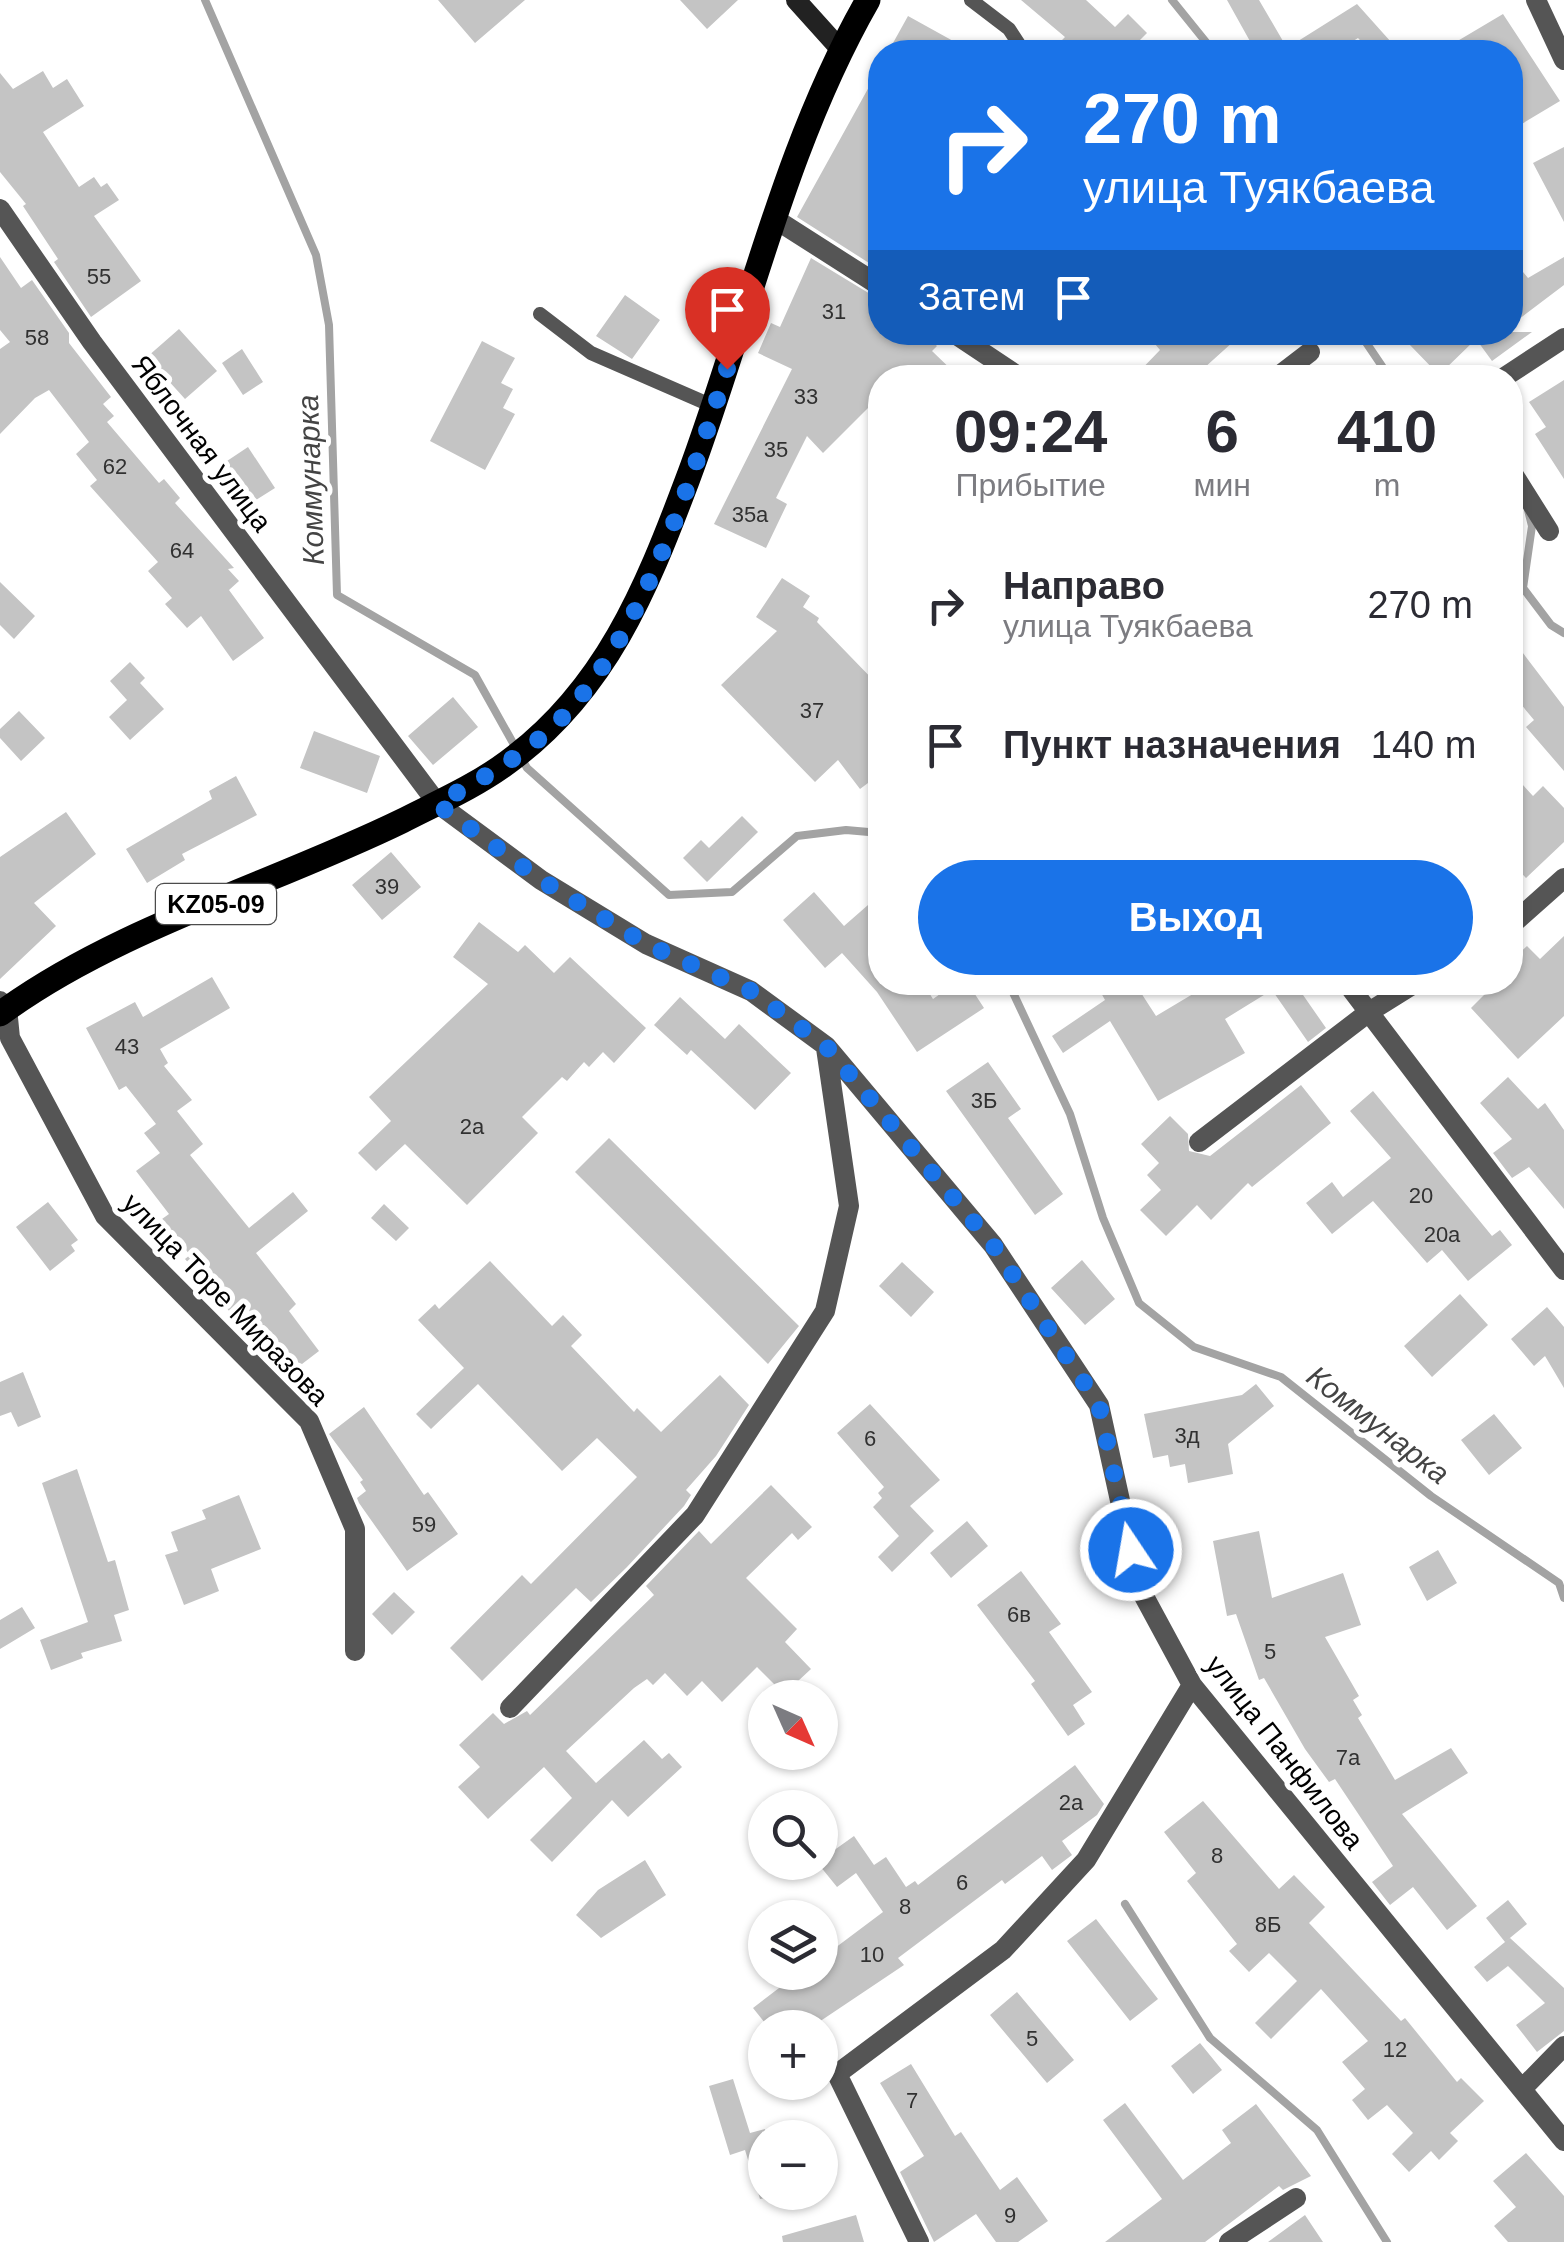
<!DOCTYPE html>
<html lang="ru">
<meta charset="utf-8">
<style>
:root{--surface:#fff;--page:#f2f2f3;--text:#2b2b33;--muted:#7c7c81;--accent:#1a73e8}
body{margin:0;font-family:Helvetica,sans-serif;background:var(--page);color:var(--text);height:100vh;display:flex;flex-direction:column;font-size:38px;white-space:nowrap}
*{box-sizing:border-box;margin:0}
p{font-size:32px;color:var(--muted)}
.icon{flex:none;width:55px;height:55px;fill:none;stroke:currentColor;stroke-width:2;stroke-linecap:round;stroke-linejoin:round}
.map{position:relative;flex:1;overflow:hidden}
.sheet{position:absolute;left:868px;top:365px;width:655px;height:630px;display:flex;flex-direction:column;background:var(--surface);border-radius:40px;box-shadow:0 2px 8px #0004}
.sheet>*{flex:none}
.banner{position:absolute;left:868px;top:40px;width:655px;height:305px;border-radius:40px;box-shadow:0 2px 8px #0004;background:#1a73e8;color:#fff;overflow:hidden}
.needle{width:65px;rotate:135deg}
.tools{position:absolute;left:748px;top:1680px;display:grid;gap:20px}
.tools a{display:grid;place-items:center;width:90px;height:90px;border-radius:50%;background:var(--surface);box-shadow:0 2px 8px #0004;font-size:50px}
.pin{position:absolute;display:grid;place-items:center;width:85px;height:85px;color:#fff;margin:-102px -42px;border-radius:50% 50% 50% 0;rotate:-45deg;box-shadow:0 0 10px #0007}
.pin .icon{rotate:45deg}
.me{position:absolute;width:110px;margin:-55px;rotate:348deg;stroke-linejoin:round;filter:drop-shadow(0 0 8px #0008)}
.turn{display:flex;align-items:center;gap:35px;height:210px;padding:0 50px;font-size:45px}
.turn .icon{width:130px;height:130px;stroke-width:2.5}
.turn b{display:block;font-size:70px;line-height:85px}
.then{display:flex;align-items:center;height:95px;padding:0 50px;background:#0003;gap:20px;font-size:38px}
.eta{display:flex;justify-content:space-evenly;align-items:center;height:170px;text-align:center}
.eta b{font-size:60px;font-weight:600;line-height:70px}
.cta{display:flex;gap:20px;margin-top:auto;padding:20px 50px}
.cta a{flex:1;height:115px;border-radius:60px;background:var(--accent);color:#fff;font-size:40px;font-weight:600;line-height:115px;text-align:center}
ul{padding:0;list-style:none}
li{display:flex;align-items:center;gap:30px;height:140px;padding:0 50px}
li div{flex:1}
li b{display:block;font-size:38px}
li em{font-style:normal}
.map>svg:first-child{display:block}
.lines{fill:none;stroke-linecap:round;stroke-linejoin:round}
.stream{stroke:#a3a3a3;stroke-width:8}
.building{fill:#c4c4c4}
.lane{stroke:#555;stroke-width:14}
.street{stroke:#555;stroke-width:20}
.secondary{stroke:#222;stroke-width:20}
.primary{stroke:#000;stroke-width:25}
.route{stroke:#1a73e8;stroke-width:18;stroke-dasharray:0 32.4}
.labels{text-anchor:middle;stroke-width:10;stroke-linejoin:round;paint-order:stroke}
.number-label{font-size:22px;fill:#313131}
.shield{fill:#fff;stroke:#4c4c4c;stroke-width:2.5}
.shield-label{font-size:25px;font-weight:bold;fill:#000}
.street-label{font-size:28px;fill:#000;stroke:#fff}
.water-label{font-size:30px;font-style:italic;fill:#444;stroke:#fff}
</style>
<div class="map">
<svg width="1564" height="2242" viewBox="0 0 1564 2242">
<rect width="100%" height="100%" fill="#fff"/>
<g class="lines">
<path class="stream" d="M205 0 316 255 329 325 337 595 475 675 527 768 669 895 732 892 797 836 846 830 880 833
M1172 0 1214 52
M1359 332 1390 378
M1528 510 1532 526 1523 588 1551 625 1564 633
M1008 982 1070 1114 1103 1218 1139 1303 1194 1347 1281 1377 1431 1496 1559 1583 1564 1598
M1125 1904 1210 2038 1317 2130 1387 2242"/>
</g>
<path class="building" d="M438 0H525L475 43Z
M680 0H738L707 29Z
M1021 0H1086L1115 27 1128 14 1147 33 1128 52H1050L1065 37Z
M1227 0H1259L1287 48 1357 4 1400 52H1371L1358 38 1336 52H1256Z
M1503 14 1560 101 1510 131V52H1439Z
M908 16 973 52H888Z
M880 67V270L797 217Z
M43 71 53 88 67 79 84 106 43 132 79 187 94 177 101 187 107 183 119 200 94 216 141 281 91 317 54 262 58 259 23 206 26 204 0 172V73L13 89Z
M1564 147V222L1533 163Z
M0 257 21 288 32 280 69 333V343L111 397 103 404 114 416 107 422 159 483 164 479 180 498 175 503 234 568 228 569 239 581 229 590 264 638 233 661 201 616 187 628 165 604 172 598 148 571 158 562 90 486 97 480 76 454 89 442 49 390 35 398 0 434V349L10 342 0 330Z
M1564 257V285L1510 326V282L1523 272 1528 278Z
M811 258 880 300V332H923L937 346 932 351 960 378H880V419L868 408 823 453 807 436 776 498 787 504 766 548 714 524 792 369 758 353 771 323 780 327Z
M625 295 660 320 632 359 596 336Z
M179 329 217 371 185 399 147 357Z
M1145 332H1244L1193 378H1133L1160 350Z
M1421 332H1532L1492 361 1476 339 1439 375 1409 344Z
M482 341 515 358 501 383 513 389 503 408 515 414 485 470 430 441Z
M242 349 263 382 243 395 222 363Z
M1564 380V479L1535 434 1546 427 1529 402Z
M248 447 275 488 242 509 215 469Z
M782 578 810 596 803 607 819 618 817 622 880 687V774L860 789 838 760 815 782 721 685 777 631 756 617Z
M0 582 35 616 14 639 0 625Z
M1510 636 1564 707V771L1526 727 1534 720 1510 691Z
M130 662 145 678 140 683 164 709 130 740 109 717 127 700 110 681Z
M453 697 478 727 433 765 408 736Z
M19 711 45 738 21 761 0 738V729Z
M314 731 380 756 367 793 300 768Z
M236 776 257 815 182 854 185 860 147 883 126 849 212 799 209 791Z
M1522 784 1533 796 1543 786 1564 808V842L1526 878 1510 861V794Z
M66 812 96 854 34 903 56 926 0 979V857Z
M742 816 758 832 707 882 683 858 701 840 709 848Z
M391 852 421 887 382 920 352 885Z
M814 892 844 926 868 905 880 919V982H922L933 999 957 982H967L984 1008 917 1052 877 992 842 953 825 968 783 920Z
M479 922 518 952 525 945 554 973 570 957 646 1028 614 1063 603 1052 589 1067 584 1062 567 1081 562 1077 522 1117 538 1133 467 1205 405 1144 376 1171 358 1153 391 1121 369 1097 488 984 453 957Z
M1564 936V1016L1518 1059 1471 1008 1497 982H1510V961L1527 946 1540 959Z
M212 977 230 1008 160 1049 168 1063 164 1066 192 1100 177 1111 203 1144 190 1155 249 1228 293 1192 308 1211 256 1253 296 1304 289 1311 319 1351 285 1377 185 1259 190 1255 162 1219 169 1214 136 1171 160 1153 144 1133 156 1124 126 1086 119 1090 86 1028 135 1002 143 1017Z
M1095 982H1134L1156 1016 1213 982H1294L1326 1028 1308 1042 1272 990 1225 1019 1245 1053 1158 1101 1110 1021 1063 1053 1052 1036 1105 1000Z
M680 997 725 1039 739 1024 791 1073 755 1110 691 1050 687 1055 654 1025Z
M988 1062 1021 1109 1008 1118 1063 1194 1035 1215 946 1091Z
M1508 1077 1538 1109 1545 1103 1564 1130V1209L1529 1167 1512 1178 1493 1153 1512 1139 1480 1103Z
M1301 1085 1331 1123 1252 1187 1248 1183 1211 1220 1197 1205 1166 1236 1140 1210 1161 1190 1147 1175 1159 1163 1141 1144 1170 1116 1188 1134 1189 1151 1210 1156Z
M1373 1091 1492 1236 1500 1230 1512 1245 1468 1281 1442 1250 1427 1263 1373 1201 1332 1234 1306 1203 1332 1182 1343 1197 1391 1158 1350 1111Z
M609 1138 799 1326 768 1364 575 1172Z
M48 1202 78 1240 71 1245 75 1251 50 1271 16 1227Z
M384 1204 409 1228 396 1241 371 1218Z
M1082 1260 1115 1299 1085 1325 1051 1288Z
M490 1261 552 1326 563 1315 582 1335 571 1346 634 1412 637 1408 661 1432 720 1375 749 1405 716 1456 686 1490 691 1495 684 1506 627 1567 591 1602 576 1588 482 1681 450 1648 522 1575 531 1584 637 1477 597 1438 562 1471 478 1384 431 1429 416 1414 464 1368 418 1320 435 1304 439 1309Z
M902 1262 934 1292 911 1317 879 1286Z
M1460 1294 1488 1325 1432 1377 1404 1346Z
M1547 1307 1564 1327V1388L1545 1356 1534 1366 1511 1339Z
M23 1372 41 1417 18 1427 11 1412 0 1416V1382Z
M1256 1384 1274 1406 1228 1444 1233 1474 1188 1483 1185 1464 1170 1467 1168 1455 1153 1458 1144 1414 1242 1395Z
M870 1404 940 1480 910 1506 934 1531 892 1572 878 1557 899 1536 873 1507 882 1498 878 1493 884 1487 837 1433Z
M364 1407 424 1495 428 1492 458 1534 407 1571 359 1503 357 1498 366 1491 360 1482 363 1480 329 1434Z
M1494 1414 1522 1448 1489 1475 1461 1440Z
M77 1469 108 1562 115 1560 129 1610 114 1615 122 1641 81 1653 83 1658 51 1670 40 1640 88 1622 42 1483Z
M771 1485 812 1527 798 1540 792 1533 746 1578 797 1629 785 1642 811 1669 784 1694 757 1667 722 1702 702 1681 687 1696 665 1673 653 1685 647 1679 634 1688 566 1751 596 1783 644 1740 662 1759 669 1753 682 1767 628 1817 612 1800 552 1862 530 1840 572 1798 544 1767 488 1819 458 1787 480 1767 459 1745 493 1713 504 1724 527 1711 530 1715 654 1595 646 1586 699 1531 711 1544Z
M239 1495 261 1549 211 1569 219 1591 184 1605 165 1555 178 1551 171 1532 206 1519 202 1510Z
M967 1521 988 1546 951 1578 930 1553Z
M1259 1531 1272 1598 1343 1573 1361 1625 1325 1637 1359 1696 1353 1700 1362 1715 1358 1718 1395 1780 1451 1748 1468 1773 1402 1814 1477 1906 1447 1930 1413 1887 1390 1905 1372 1882 1393 1866 1335 1779 1329 1782 1305 1749 1264 1678 1259 1680 1236 1614 1227 1616 1213 1541Z
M1438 1550 1457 1583 1427 1601 1409 1567Z
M1021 1571 1061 1624 1049 1632 1092 1692 1073 1705 1085 1724 1068 1736 1031 1684 1035 1681 977 1605Z
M394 1592 415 1612 392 1635 372 1614Z
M22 1607 35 1628 0 1649V1620Z
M1075 1765 1104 1804 1097 1815 1062 1841 1072 1855 1052 1870 1042 1856 1005 1884 1002 1880 898 1958 904 1965 810 2028H769L753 2008 800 1972H820V1927L835 1948 883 1912 856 1873 837 1887 820 1866V1834L833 1851 854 1836 874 1865 886 1857 906 1887 915 1881 918 1885Z
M1203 1801 1279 1889 1294 1875 1325 1907 1309 1923 1401 2021 1405 2018 1457 2082 1461 2078 1484 2101 1450 2133 1458 2141 1439 2160 1431 2151 1409 2172 1392 2154 1413 2133 1387 2105 1368 2120 1352 2100 1365 2089 1342 2062 1368 2041 1321 1989 1271 2039 1255 2023 1297 1981 1269 1953 1249 1972 1229 1951 1237 1944 1187 1881 1196 1873 1164 1832Z
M645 1860 666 1895 601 1938 576 1915 598 1890Z
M1508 1900 1527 1924 1505 1942 1486 1918Z
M1096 1919 1158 1999 1130 2021 1067 1941Z
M1510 1938 1564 1988V2031L1537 2052 1516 2025 1545 2003 1508 1966 1487 1982 1474 1967Z
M1017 1992 1074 2060 1047 2083 990 2015Z
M1200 2043 1222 2070 1193 2094 1171 2066Z
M911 2064 955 2136 961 2132 1000 2190 1017 2177 1048 2221 1018 2242H996L976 2214 934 2242 900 2172 924 2156 880 2083Z
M733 2079 750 2133 765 2129V2198L760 2199 745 2150 730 2155 709 2086Z
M1125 2103 1183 2180 1231 2143 1222 2130 1256 2104 1311 2176 1283 2190 1279 2186 1205 2242H1105L1162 2199 1103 2120Z
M1526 2153 1564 2196V2242H1508L1494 2226 1516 2207 1493 2181Z
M856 2215 864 2242H783L782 2236Z
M1305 2215 1323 2242H1268Z"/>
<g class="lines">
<path class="lane" d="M971 0 1009 29 1024 52
M540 314 591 353 715 407"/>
<path class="street" d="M1536 0 1564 60
M0 209 92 342 437 803 541 880 646 944 751 991 826 1046 993 1245 1099 1405 1139 1587 1192 1685 1564 2141
M775 219 880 286
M952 332 1021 378
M1276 378 1310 352
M1503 378 1564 338
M1510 469 1549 531
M1510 926 1564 878
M1346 982 1564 1270
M0 1001 7 1008 10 1038 105 1216 309 1421 355 1529V1651
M1199 1142 1369 1012 1417 982
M510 1708 695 1515 825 1311 849 1206 826 1048
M1522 2089 1564 2046
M919 2242 837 2074 1003 1950 1086 1860 1192 1685
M1229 2242 1296 2198"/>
<path class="secondary" d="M796 0 841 50"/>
<path class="primary" d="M0 1014C115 929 273 884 402 821 437 803 476 786 508 762 605 691 646 590 687 481 747 322 783 148 868 0"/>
</g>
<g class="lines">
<path class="route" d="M727 369C690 483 638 653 546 733 513 762 475 782 437 804L541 880 646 944 751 991 826 1046 993 1245 1099 1405 1131 1550"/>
</g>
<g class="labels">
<g class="number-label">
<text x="99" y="284">55</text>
<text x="834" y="319">31</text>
<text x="37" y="345">58</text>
<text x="806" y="404">33</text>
<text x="776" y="457">35</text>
<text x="115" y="474">62</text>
<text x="750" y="522">35а</text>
<text x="182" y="558">64</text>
<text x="812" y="718">37</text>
<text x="387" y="894">39</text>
<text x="127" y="1054">43</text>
<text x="984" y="1108">3Б</text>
<text x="472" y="1134">2а</text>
<text x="1421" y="1203">20</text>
<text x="1442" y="1242">20а</text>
<text x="1187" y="1443">3д</text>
<text x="870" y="1446">6</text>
<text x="424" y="1532">59</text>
<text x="1019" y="1622">6в</text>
<text x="1270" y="1659">5</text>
<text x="1348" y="1765">7а</text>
<text x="1071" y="1810">2а</text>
<text x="1217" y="1863">8</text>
<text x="962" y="1890">6</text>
<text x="905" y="1914">8</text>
<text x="1268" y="1932">8Б</text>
<text x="872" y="1962">10</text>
<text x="1032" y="2046">5</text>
<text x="1395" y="2057">12</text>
<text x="912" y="2108">7</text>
<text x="1010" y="2223">9</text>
</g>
<rect class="shield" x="156" y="884" width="120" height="40" rx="8"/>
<g class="shield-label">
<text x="216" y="913">KZ05-09</text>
</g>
<g class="street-label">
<text transform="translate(202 443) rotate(53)" y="10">Яблочная улица</text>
<text transform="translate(226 1299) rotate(46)" y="10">улица Торе Миразова</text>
<text transform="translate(1285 1752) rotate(52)" y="10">улица Панфилова</text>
</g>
<g class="water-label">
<text transform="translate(311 480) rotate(-92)" y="10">Коммунарка</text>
<text transform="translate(1378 1425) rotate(38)" y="10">Коммунарка</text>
</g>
</g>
</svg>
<div class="tools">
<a><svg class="needle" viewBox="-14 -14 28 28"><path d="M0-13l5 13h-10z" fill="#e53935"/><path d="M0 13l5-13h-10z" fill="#7c7c81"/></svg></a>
<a><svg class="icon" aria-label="search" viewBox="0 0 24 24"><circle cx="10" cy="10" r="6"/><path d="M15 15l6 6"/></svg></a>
<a><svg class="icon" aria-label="layers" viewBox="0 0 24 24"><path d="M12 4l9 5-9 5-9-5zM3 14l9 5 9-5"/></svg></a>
<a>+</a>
<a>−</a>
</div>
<div class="pin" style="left:727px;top:369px;background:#d93025"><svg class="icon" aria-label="arrive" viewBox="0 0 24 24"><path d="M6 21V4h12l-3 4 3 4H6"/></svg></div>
<svg class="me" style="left:1131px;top:1550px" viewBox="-20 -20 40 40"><circle r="17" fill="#1a73e8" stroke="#fff" stroke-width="3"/><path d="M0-11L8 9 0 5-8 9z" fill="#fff"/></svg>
<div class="banner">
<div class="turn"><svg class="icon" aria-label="right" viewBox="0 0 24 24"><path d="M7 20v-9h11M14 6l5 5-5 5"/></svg><div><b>270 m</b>улица Туякбаева</div></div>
<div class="then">Затем<svg class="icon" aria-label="arrive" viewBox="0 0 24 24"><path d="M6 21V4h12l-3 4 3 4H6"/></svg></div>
</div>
<section class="sheet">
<div class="eta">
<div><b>09:24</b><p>Прибытие</p></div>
<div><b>6</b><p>мин</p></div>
<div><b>410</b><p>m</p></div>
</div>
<ul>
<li><svg class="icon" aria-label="right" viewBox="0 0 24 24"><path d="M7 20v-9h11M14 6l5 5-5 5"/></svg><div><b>Направо</b><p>улица Туякбаева</p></div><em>270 m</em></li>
<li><svg class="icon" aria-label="arrive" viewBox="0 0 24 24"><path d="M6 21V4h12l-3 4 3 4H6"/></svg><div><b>Пункт назначения</b></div><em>140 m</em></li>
</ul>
<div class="cta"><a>Выход</a></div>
</section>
</div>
